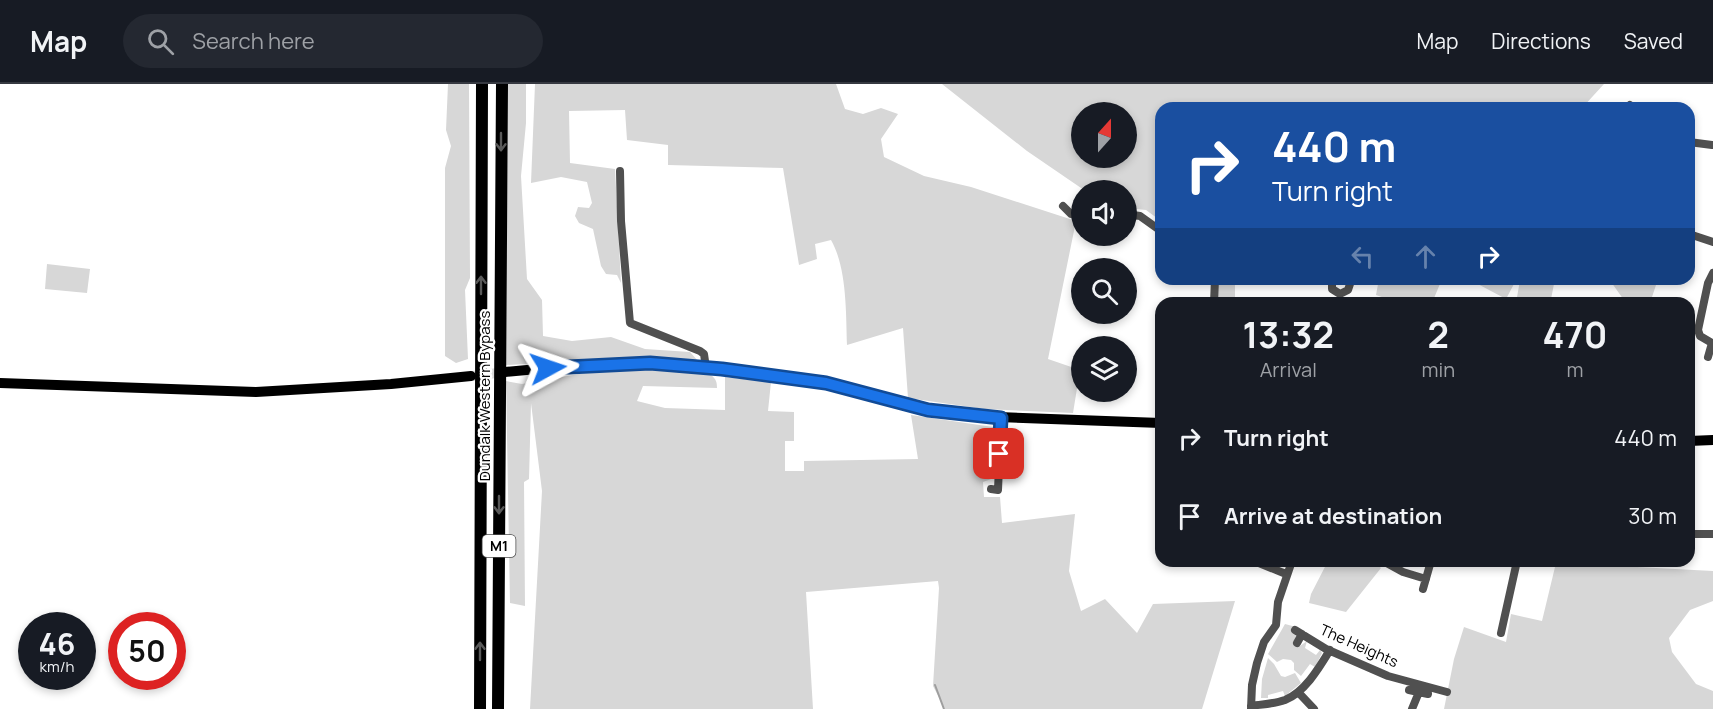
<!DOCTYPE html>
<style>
:root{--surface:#171b24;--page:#242831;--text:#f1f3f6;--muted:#9ea1a6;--line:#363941}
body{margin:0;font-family:Manrope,sans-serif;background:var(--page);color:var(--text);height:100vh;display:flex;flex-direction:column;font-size:22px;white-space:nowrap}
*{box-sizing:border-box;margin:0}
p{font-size:20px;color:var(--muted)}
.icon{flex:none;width:33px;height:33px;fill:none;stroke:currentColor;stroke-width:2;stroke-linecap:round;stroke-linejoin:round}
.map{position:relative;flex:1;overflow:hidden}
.sheet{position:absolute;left:1155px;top:213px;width:540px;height:270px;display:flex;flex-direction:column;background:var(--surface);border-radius:18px;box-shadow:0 3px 9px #0003}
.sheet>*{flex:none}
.hud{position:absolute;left:1155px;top:18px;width:540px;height:183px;border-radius:18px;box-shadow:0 3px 9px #0003;background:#1a4fa0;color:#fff;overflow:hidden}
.needle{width:39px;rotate:21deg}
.controls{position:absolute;left:1071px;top:18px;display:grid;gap:12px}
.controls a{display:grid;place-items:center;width:66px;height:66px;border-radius:50%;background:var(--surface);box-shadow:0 3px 9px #0003;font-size:30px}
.speed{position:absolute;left:18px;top:528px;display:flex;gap:12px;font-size:30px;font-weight:700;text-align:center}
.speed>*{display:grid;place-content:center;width:78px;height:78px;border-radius:50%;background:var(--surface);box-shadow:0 3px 9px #0003;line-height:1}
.speed small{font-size:15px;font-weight:400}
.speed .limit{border:9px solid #d22;background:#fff;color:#111}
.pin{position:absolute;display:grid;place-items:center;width:51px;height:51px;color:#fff;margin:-26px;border-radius:12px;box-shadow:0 3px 9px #0006}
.me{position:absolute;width:66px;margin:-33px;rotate:85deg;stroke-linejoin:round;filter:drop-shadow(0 0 4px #0008)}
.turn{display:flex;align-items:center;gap:21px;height:126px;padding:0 18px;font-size:27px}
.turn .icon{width:78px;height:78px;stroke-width:2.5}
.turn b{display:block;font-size:42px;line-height:51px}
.lanes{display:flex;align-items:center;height:57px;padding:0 18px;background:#0003;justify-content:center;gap:30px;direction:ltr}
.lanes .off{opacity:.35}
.eta{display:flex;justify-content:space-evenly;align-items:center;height:102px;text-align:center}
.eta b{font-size:36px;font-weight:700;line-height:42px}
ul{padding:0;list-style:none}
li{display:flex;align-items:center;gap:18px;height:78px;padding:0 18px}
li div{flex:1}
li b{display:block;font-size:22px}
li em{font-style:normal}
header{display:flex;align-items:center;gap:36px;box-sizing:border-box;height:84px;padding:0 30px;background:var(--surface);border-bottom:2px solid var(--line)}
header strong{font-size:28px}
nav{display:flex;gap:33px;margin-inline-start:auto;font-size:21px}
.search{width:420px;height:54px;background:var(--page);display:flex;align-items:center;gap:15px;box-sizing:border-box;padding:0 21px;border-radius:33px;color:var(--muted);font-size:22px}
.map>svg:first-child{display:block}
.green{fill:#d7d7d7;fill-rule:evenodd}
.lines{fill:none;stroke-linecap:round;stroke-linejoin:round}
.stream{stroke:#9e9e9e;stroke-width:2}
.major-tunnel{stroke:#d9d9d9;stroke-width:10;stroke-dasharray:10 5;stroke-linecap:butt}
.minor{stroke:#505050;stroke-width:8}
.major{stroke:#000;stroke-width:10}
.highway{stroke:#000;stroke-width:12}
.oneway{stroke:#595959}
.route-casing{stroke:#114b97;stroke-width:15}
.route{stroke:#1a73e8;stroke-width:10}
.labels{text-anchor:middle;stroke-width:4.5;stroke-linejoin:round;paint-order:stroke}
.shield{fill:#fff;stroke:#4c4c4c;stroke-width:1.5}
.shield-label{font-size:14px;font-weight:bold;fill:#000}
.street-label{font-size:15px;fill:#000;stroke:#fff}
</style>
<header>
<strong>Map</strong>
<div class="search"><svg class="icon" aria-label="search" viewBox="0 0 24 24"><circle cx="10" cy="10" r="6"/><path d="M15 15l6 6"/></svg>Search here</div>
<nav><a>Map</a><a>Directions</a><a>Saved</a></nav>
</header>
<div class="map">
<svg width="1713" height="625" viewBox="0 0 1713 625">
<rect width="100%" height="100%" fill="#fff"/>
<path class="green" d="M448 0H469L470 194 465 206 468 275 456 279 445 272V84L451 62 446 46Z
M508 0H526V39L521 92 527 195 542 216 543 252 572 257 611 253 645 265 690 268 698 277 625 274 506 281Z
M535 0H836L845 25 863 30 881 24 898 30 881 55 884 73 924 92 971 103 1076 137 1048 275 1080 286 1073 329 984 325 908 314 903 244 847 261C846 229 847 184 831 156L815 160 817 175 799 181 783 84 668 81V61L627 56 625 26 569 27 570 79 615 85 621 199 617 191 606 190 601 182 593 145 579 139 575 132 578 123 589 124 592 119 587 98 561 93 531 99Z
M942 0H1604L1582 24H1161V137L1146 126 1127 124 1126 106H1084L1027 67ZM1082 28H1126V74H1082Z
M47 180 90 185 87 209 45 205Z
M1217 195H1250L1235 200V219H1216Z
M1379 195H1442L1432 219H1399L1376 211Z
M1476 195H1505L1514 200 1506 215 1474 198Z
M1518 195H1555L1551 215 1553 219H1516L1520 196Z
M1609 195H1658L1650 219H1626Z
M643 284C657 284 702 284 711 291 716 295 717 298 717 304L643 302 637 317 665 324 725 326V293L771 298 768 327 794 328V357H785V387H804V377L918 375 911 331 993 343 994 394 983 398 984 413H1000L1002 439 1075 430 1069 487 1081 527 1105 515 1137 549 1153 520 1235 517 1202 625H945L933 602 939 504 938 497 806 508 813 625H530L542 407 531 319 529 395 524 398 525 522 510 519 506 297 522 300 590 288Z
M1328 477H1373L1381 484 1346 528 1309 519 1311 510Z
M1623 477H1636L1637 483 1713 487V517L1690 526 1669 554 1672 568 1696 600 1713 607V625H1444L1454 575 1464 543 1506 558 1511 530 1542 537 1555 483H1622Z
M1285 540 1296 543 1294 548 1296 552 1294 559 1300 562 1307 557 1305 564 1316 571 1320 566 1322 569 1315 583 1310 580 1301 592 1294 586V579L1291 576 1283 575 1277 578 1268 570Z
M1268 574 1274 580 1281 592 1285 593 1295 589 1301 599 1285 612 1283 607 1268 611V614H1261L1262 595Z"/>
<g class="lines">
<path class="stream" d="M935 601 944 625"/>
<path class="major-tunnel" d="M473 292 505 288"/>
<path class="minor" d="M1628 24 1630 21
M1689 58 1712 61
M620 87 621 137 630 239 700 267 704 270 706 284
M1063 122 1071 130 1082 133
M1126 130 1140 132 1161 147
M1689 150 1713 158
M1332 195V205L1340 210 1348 206 1350 200 1349 195
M1214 219 1215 195
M1708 273 1712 259 1700 252 1698 246 1708 199 1713 189
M991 405 998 406 1001 334
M1689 450H1713
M1254 477 1286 490
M1383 477 1403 488 1426 495
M1423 505 1431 477
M1295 546 1326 565 1388 592 1447 608
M1501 549 1517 477
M1297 559 1302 550
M1409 606 1428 610
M1298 608 1314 625
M1251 622C1262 620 1274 620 1285 616 1305 608 1319 584 1330 566
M1251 625 1252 601 1257 579 1264 558 1276 541 1278 518 1292 477
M1412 625 1419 608"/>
<path class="major" d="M505 288 570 282 650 279 722 285 826 299 928 326 972 332 1161 339
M0 299 256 308 391 300 471 292
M1689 357 1713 356"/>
<path class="highway" d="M480 625 482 0
M498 625 502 0"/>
</g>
<defs><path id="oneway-shaft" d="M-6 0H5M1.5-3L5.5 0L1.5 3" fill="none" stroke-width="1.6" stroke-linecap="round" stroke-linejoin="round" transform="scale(1.5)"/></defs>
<g class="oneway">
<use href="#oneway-shaft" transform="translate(501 58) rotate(90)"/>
<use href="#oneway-shaft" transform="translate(481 201) rotate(-90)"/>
<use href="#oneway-shaft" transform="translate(499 421) rotate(90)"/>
<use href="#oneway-shaft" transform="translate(480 567) rotate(-90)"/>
</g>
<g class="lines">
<defs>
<path id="route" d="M548 284 650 279 722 285 826 299 928 326 1001 334 999 370"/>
</defs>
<use href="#route" class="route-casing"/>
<use href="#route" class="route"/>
</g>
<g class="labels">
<rect class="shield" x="482.5" y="451" width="33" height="22" rx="4.5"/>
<g class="shield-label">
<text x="499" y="467">M1</text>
</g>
<g class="street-label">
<text transform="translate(485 312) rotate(-90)" y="5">Dundalk Western Bypass</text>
<text transform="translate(1359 562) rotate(24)" y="5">The Heights</text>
</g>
</g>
</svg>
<div class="controls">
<a><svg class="needle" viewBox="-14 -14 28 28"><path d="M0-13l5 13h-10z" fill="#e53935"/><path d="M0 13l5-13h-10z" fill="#9ea1a6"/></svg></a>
<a><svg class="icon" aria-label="sound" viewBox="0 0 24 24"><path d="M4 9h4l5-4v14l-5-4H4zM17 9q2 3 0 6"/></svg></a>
<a><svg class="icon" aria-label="search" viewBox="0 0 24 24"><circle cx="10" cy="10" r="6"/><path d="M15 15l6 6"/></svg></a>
<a><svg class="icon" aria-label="layers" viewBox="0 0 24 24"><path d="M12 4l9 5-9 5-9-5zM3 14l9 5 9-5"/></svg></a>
</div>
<div class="speed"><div>46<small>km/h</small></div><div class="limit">50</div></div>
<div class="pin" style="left:999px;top:370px;background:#d93025"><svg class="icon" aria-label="arrive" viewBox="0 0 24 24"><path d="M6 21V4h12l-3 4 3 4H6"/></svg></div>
<svg class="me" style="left:548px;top:284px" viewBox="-20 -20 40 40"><path d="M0-17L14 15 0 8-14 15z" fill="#1a73e8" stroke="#fff" stroke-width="4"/></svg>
<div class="hud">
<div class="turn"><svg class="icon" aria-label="right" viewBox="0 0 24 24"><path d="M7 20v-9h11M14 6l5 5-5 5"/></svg><div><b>440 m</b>Turn right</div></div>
<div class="lanes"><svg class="icon off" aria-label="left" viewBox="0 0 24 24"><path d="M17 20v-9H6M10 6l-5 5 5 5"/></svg><svg class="icon off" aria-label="ahead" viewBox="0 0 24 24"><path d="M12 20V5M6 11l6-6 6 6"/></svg><svg class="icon" aria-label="right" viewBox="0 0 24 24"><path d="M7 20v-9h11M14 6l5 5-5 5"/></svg></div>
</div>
<section class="sheet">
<div class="eta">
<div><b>13:32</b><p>Arrival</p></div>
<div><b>2</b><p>min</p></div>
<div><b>470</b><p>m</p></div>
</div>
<ul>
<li><svg class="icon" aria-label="right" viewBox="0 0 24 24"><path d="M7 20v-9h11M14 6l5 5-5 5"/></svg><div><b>Turn right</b></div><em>440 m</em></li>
<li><svg class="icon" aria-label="arrive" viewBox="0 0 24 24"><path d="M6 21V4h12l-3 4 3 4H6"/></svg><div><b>Arrive at destination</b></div><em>30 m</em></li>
</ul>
</section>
</div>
